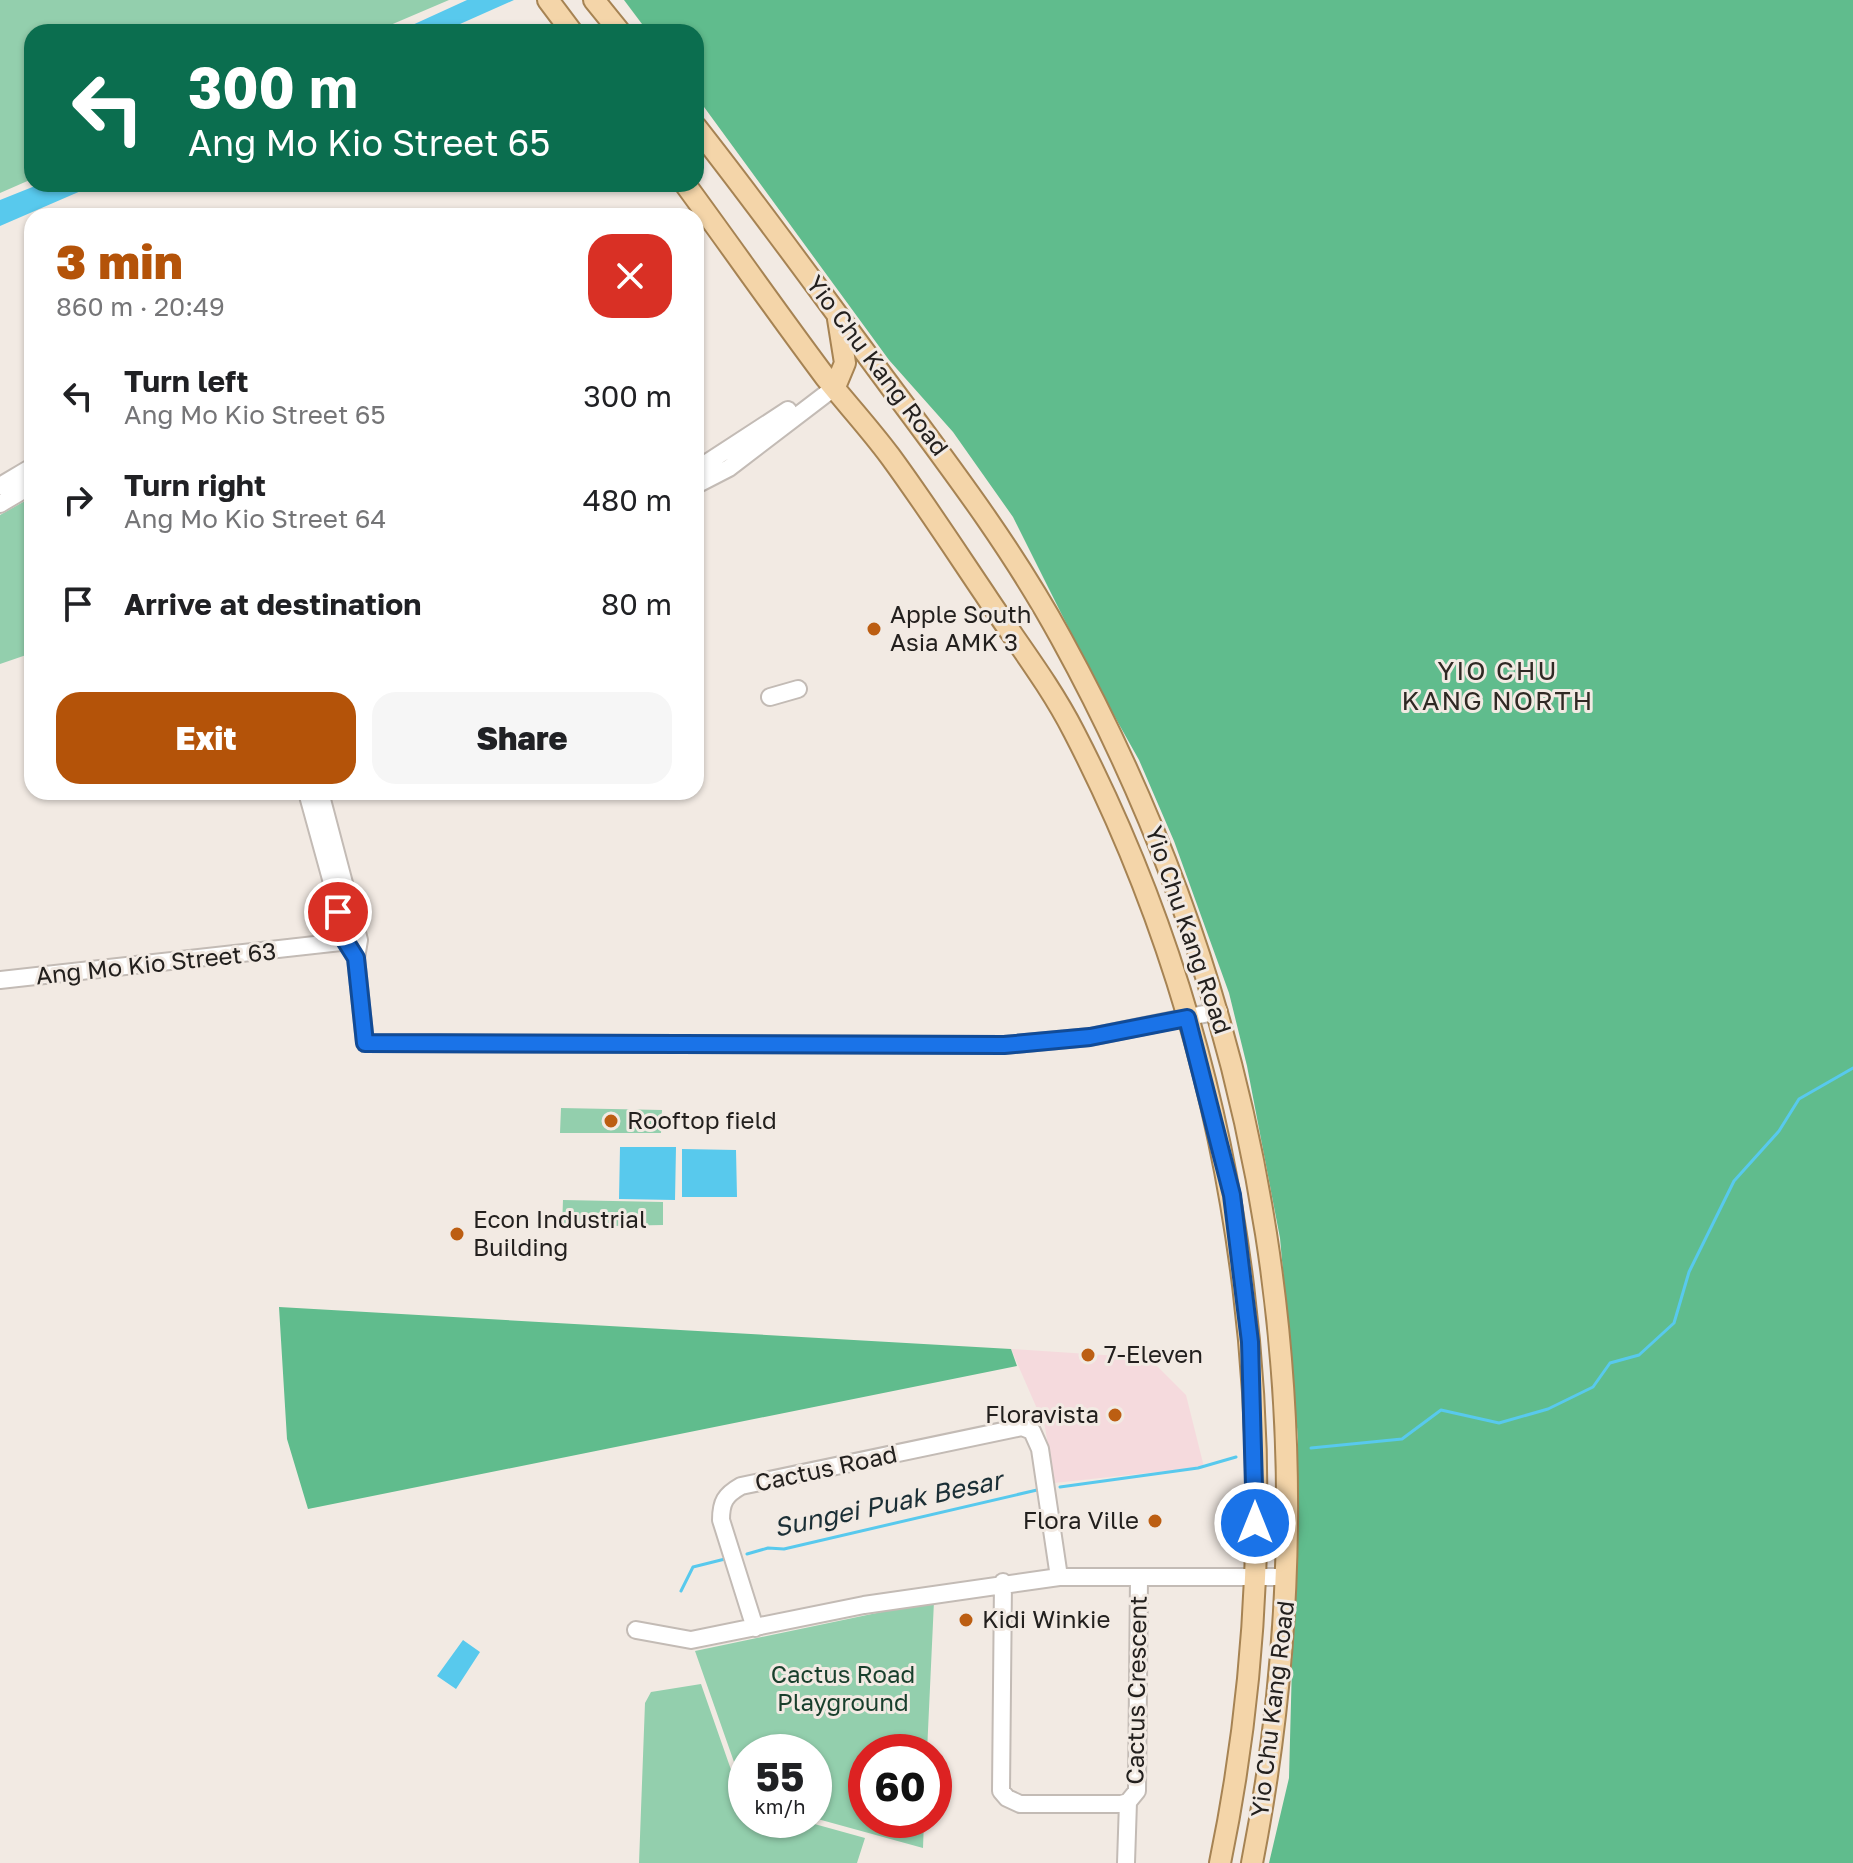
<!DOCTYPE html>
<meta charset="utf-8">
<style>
:root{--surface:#fff;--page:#f6f6f6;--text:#202124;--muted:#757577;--accent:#b45309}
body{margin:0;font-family:"Golos Text",sans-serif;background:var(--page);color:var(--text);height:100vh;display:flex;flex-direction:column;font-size:30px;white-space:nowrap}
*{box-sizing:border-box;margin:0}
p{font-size:26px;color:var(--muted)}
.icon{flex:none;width:44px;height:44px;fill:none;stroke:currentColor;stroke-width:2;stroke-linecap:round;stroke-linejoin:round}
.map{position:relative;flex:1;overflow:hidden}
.sheet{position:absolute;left:24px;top:208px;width:680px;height:592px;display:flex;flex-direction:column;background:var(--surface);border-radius:24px;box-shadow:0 2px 6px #0004}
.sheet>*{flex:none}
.hud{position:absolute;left:24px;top:24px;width:680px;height:168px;border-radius:24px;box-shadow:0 2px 6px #0004;background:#0b6e4f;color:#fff;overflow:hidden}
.speed{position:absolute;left:728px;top:1734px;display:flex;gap:16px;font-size:40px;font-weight:700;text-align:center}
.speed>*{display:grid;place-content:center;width:104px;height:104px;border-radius:50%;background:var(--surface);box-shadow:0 2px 6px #0004;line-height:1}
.speed small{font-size:20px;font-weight:400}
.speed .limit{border:12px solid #d22;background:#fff;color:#111}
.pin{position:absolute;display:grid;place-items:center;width:68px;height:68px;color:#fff;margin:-34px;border:4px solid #fff;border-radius:50%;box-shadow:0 2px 8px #0007}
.me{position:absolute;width:88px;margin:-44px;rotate:0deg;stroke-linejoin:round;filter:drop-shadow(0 0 6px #0008)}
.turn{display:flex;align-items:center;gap:28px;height:168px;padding:0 32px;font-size:36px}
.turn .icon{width:104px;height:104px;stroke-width:2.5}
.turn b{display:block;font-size:56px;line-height:68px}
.round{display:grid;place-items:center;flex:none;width:84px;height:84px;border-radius:24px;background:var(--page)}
.head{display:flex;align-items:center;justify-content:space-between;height:136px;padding:0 32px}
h1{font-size:48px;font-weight:800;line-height:60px;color:var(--accent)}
.primary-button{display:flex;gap:16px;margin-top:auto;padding:16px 32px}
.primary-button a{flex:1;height:92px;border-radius:24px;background:var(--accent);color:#fff;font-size:32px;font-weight:800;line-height:92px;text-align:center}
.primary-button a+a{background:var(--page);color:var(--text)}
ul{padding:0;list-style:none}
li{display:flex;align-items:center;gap:24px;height:104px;padding:0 32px}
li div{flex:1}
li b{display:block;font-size:30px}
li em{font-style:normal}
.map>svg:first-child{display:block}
.commercial{fill:#f5dadd}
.green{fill:#93cfad}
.forest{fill:#60bc8d}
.water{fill:#58c9ed}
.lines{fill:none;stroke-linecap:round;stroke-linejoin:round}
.stream{stroke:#58c9ed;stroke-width:3}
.minor-casing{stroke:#c3bbb5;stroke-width:20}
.major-casing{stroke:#a68353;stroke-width:24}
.minor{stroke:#fff;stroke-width:16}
.major{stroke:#f4d5a9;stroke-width:20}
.route-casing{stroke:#114b97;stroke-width:20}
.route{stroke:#1a73e8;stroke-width:14}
.poi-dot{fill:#bc5e12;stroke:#f2eae3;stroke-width:3}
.labels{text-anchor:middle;stroke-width:6;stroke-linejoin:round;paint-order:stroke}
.street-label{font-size:24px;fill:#23201e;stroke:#f2eae3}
.poi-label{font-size:24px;fill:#23201e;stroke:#f2eae3;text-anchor:start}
.park-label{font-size:24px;fill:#183f2c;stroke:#f2eae3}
.neighbourhood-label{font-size:26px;letter-spacing:2px;fill:#2f2924;stroke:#f2eae3}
.water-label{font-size:26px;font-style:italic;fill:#1b2f36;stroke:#f2eae3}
</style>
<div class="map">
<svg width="1853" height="1863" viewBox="0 0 1853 1863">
<rect width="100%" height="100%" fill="#f2eae3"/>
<path class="commercial" d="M1011 1349 1149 1358 1186 1395 1204 1467 1054 1483 1045 1427Z"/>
<path class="green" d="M0 0H449L374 32H32V179L0 193Z
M32 497V653L0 664V515Z
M561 1108 662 1110 661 1133H560Z
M563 1200 663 1202V1225L562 1227Z
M934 1601 927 1752H866V1820H924L923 1848 814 1818V1752H746V1796L695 1651Z
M701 1684 743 1804 746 1805V1820H800L865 1838 857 1863H639L645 1703 651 1692Z"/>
<path class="forest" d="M624 0H1853V1863H1269L1289 1778 1298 1438 1280 1238 1247 1066 1229 993 1174 841 1139 760 1097 685 1013 517 953 432 889 360 696 96V32H648Z
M279 1307 1011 1349 1017 1366 308 1509 287 1439Z"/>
<path class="water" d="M467 0H514L442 32H397Z
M40 184H97L0 226V200Z
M620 1147H676L675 1200 619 1199Z
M682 1149 736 1150 737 1197H682Z
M463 1640 480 1652 456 1689 437 1676Z"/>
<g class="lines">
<path class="stream" d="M1311 1448 1402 1439 1441 1410 1499 1423 1548 1409 1593 1387 1610 1363 1639 1355 1674 1323 1689 1272 1734 1181 1779 1131 1799 1099 1853 1068
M1060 1487 1198 1468 1236 1457
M747 1554 768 1548 784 1549 1037 1490
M681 1591 693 1567 725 1559"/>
<defs>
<path id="minor" d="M696 470 788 410
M696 485 729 468 835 387
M0 486 32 467
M0 504 32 485
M770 697 798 689
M307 792 350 948
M320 792 359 940 356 958 365 1043 1004 1045 1090 1037 1219 1011
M0 980 359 940
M1003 1582 1001 1791 1007 1798 1020 1804H1121L1128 1802 1137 1791 1139 1577
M755 1628 721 1520C721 1502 725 1495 741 1486L1022 1427 1032 1431 1040 1449 1059 1577
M636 1630 691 1640 864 1605 1059 1577H1287
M1126 1863 1128 1802"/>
<path id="major" d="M548 0 572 32
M594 0 620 32
M696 127C763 212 826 300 890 386 951 468 1012 548 1061 638 1270 1018 1335 1438 1252 1863
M685 184C732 248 778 314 826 378 847 404 870 429 890 456 923 501 953 547 984 593 1014 639 1049 683 1074 732 1252 1076 1298 1486 1220 1863
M835 387 845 363 838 319"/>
</defs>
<use href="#minor" class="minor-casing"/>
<use href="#major" class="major-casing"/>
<use href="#minor" class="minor"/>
<use href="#major" class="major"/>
</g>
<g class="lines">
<defs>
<path id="route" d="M338 912 346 942 356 958 365 1043 1004 1045 1090 1037 1187 1018 1232 1195 1250 1342 1255 1523"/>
</defs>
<use href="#route" class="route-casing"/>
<use href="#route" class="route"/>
</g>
<g class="poi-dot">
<circle cx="874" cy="629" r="8"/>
<circle cx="611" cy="1121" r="8"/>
<circle cx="457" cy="1234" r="8"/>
<circle cx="1088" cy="1355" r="8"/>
<circle cx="1115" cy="1415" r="8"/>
<circle cx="1155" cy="1521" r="8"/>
<circle cx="966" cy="1620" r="8"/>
</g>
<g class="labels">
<g class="street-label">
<text transform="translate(877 366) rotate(53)" y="8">Yio Chu Kang Road</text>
<text transform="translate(1188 930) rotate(71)" y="8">Yio Chu Kang Road</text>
<text transform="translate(156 964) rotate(-6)" y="8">Ang Mo Kio Street 63</text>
<text transform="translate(826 1469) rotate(-12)" y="8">Cactus Road</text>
<text transform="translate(1137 1690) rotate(-89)" y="8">Cactus Crescent</text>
<text transform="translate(1273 1709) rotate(-83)" y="8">Yio Chu Kang Road</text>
</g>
<g class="poi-label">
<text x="890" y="623">Apple South<tspan x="890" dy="28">Asia AMK 3</tspan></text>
<text x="627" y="1129">Rooftop field</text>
<text x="473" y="1228">Econ Industrial<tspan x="473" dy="28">Building</tspan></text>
<text x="1104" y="1363">7-Eleven</text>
<text x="1099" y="1423" text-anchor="end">Floravista</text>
<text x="1139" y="1529" text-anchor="end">Flora Ville</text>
<text x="982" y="1628">Kidi Winkie</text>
</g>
<g class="park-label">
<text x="843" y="1683">Cactus Road<tspan x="843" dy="28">Playground</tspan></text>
</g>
<g class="neighbourhood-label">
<text x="1498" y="680">YIO CHU<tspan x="1498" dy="30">KANG NORTH</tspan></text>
</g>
<g class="water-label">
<text transform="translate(888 1504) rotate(-12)" y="9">Sungei Puak Besar</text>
</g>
</g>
</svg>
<div class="speed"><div>55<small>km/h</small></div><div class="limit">60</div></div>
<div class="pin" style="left:338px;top:912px;background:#d93025"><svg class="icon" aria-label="arrive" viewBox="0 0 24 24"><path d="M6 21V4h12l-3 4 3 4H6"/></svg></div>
<svg class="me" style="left:1255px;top:1523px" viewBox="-20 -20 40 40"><circle r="17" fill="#1a73e8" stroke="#fff" stroke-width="3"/><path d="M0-11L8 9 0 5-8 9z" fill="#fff"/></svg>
<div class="hud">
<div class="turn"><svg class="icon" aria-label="left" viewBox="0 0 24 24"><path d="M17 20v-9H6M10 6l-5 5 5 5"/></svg><div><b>300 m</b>Ang Mo Kio Street 65</div></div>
</div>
<section class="sheet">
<div class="head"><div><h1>3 min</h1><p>860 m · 20:49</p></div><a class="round" style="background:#d93025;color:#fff"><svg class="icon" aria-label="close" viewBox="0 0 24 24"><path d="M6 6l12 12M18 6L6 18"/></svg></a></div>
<ul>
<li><svg class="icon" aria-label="left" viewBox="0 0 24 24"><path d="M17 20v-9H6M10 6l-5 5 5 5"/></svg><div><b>Turn left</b><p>Ang Mo Kio Street 65</p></div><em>300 m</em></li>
<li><svg class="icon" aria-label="right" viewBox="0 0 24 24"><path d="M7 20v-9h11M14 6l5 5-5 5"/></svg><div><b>Turn right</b><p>Ang Mo Kio Street 64</p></div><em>480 m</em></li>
<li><svg class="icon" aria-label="arrive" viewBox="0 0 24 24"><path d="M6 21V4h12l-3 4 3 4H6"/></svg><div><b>Arrive at destination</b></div><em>80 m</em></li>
</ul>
<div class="primary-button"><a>Exit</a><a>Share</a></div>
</section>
</div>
